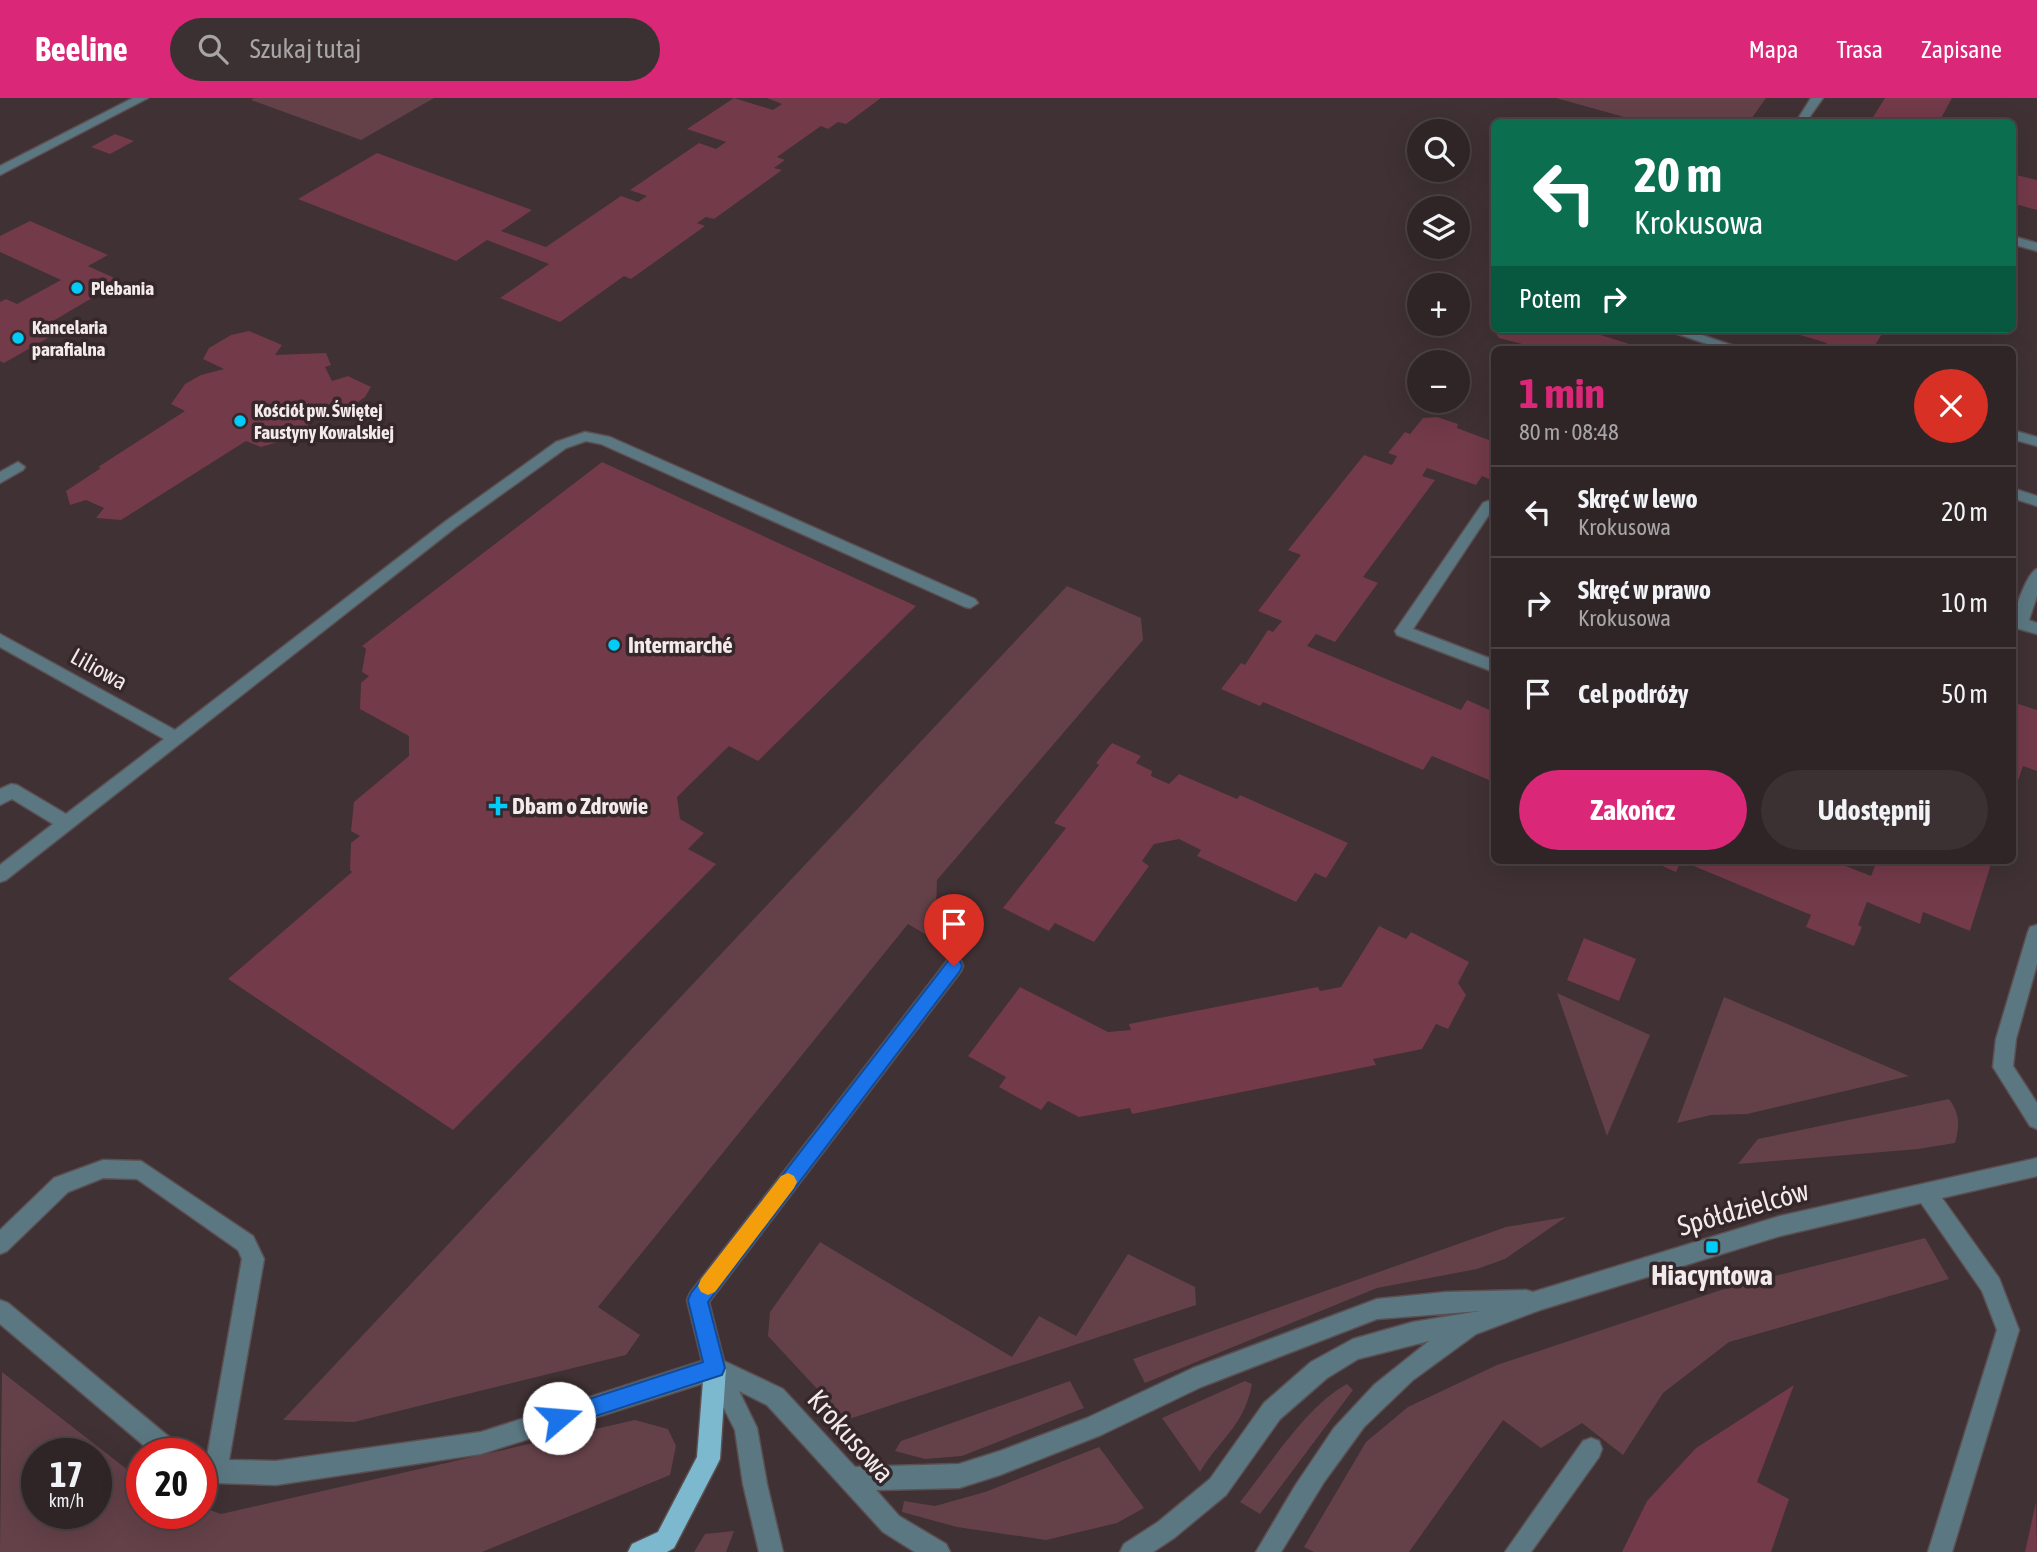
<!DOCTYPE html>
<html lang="pl">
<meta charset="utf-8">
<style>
:root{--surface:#2f2527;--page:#3b3133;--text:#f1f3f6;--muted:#a7a5a7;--line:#4a4244;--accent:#db2777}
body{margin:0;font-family:"Asap Condensed",sans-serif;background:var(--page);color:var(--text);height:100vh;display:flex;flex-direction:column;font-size:26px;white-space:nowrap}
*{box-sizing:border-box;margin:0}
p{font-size:23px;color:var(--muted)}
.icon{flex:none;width:38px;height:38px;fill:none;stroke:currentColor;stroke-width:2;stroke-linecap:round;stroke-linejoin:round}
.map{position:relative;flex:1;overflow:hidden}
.panel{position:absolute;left:1491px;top:248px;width:525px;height:518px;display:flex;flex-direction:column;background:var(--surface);border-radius:10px;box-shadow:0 7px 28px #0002,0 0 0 2px var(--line)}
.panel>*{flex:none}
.top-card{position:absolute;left:1491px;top:21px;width:525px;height:214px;border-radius:10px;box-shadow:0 7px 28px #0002,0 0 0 2px var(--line);background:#0b6e4f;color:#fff;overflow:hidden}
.buttons{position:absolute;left:1407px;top:21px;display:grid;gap:14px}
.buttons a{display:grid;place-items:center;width:63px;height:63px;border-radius:50%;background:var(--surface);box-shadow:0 7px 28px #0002,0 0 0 2px var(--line);font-size:35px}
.speed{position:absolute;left:21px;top:1340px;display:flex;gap:14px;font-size:35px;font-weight:700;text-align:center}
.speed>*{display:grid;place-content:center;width:91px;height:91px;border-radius:50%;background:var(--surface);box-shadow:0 7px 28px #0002,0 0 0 2px var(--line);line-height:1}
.speed small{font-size:18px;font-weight:400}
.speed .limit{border:10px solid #d22;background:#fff;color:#111}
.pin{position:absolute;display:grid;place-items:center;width:60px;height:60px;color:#fff;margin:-72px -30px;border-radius:50% 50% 50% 0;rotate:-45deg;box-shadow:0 0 7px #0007}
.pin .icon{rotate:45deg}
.me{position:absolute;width:77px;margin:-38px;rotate:72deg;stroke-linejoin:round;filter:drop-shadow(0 0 5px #0008)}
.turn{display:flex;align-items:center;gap:24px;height:147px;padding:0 28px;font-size:32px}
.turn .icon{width:91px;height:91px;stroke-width:2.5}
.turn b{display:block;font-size:49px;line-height:60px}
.then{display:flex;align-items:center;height:66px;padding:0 28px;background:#0003;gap:14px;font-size:26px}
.round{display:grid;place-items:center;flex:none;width:74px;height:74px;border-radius:37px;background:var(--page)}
.head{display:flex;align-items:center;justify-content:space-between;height:119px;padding:0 28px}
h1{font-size:42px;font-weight:700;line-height:52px;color:var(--accent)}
.cta{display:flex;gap:14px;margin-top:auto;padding:14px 28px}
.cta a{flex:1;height:80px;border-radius:42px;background:var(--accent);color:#fff;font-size:28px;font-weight:700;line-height:80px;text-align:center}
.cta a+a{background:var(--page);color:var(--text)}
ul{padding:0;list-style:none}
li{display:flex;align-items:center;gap:21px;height:91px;padding:0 28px;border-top:2px solid var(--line)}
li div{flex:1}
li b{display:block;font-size:26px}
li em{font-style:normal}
header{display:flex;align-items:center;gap:42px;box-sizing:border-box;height:98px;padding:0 35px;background:var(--accent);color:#fff}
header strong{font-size:33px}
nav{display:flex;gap:38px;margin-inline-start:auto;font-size:24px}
.search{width:490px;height:63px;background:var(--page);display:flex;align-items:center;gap:18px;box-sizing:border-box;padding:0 24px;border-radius:38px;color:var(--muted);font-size:26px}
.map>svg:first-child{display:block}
.green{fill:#644149;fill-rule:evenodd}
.building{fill:#733a49}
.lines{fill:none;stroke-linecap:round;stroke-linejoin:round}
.minor-casing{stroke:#5c4f51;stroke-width:3}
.major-casing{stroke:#5c4f51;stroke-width:3}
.minor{fill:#5b7882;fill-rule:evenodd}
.major{fill:#7db9ce;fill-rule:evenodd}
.route{fill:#1a73e8;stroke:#114b97;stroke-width:2}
.slow{fill:#f59e0b}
.poi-dot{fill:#01cbf9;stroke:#35272a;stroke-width:2.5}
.labels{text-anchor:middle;stroke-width:7;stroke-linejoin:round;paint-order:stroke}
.far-poi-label{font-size:19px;font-weight:bold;fill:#f3eaec;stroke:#35272a;text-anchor:start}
.poi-label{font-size:23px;font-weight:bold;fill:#f3eaec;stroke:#35272a;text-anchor:start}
.street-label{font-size:23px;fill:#f3eaec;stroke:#35272a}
.near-street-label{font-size:28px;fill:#f3eaec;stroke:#35272a}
.near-poi-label{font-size:28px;font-weight:bold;fill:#f3eaec;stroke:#35272a}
</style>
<header>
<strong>Beeline</strong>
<div class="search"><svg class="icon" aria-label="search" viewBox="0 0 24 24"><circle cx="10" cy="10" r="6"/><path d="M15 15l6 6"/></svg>Szukaj tutaj</div>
<nav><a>Mapa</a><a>Trasa</a><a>Zapisane</a></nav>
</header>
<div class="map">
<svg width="2037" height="1454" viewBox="0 0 2037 1454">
<rect width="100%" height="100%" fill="#3f3134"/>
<path class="green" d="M254 0H434L361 42 251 2Z
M1556 0H1766L1749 24H1642Z
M1067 488 1141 520 1143 542 937 782 935 842 908 826 598 1209 640 1237 626 1257 354 1324 283 1322Z
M1557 895 1650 937 1607 1038Z
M1724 899 1909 978 1747 1016 1711 1017 1677 1025Z
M1949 1001C1960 1016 1960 1027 1955 1045L1918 1051 1738 1066 1758 1041Z
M1566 1119 1505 1161 1477 1171 1377 1190 1145 1285 1133 1261 1506 1129Z
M1925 1140 1949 1181 1729 1244 1663 1295 1623 1357 1582 1325 1541 1350 1503 1322 1409 1454H1314L1304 1449 1366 1344 1408 1309 1497 1267 1724 1191Z
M820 1144 1012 1259 1039 1218 1076 1238 1128 1156 1195 1189 1196 1207 846 1322 768 1238 770 1214Z
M2 1274 142 1383V1416H201V1409L221 1416 635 1322 668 1331 676 1348 670 1377 482 1454H0ZM96 1356V1416H37V1356Z
M1070 1283 1084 1310 962 1358 925 1361 895 1353 901 1343Z
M1245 1283 1252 1286C1244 1329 1219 1341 1200 1374L1162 1320Z
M1347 1286 1353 1292 1260 1416 1240 1404C1270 1367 1306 1308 1347 1286Z
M1099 1349 1144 1410 1117 1425 1046 1442 957 1429 902 1414 904 1403 935 1408 985 1394Z
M734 1433 726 1454H694L705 1436Z"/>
<path class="building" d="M734 0 773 12 782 6 767 0H881L846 26 838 24 828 31 821 28 777 59 785 62 774 70 782 72 714 121 706 119 697 125 705 128 631 181 624 178 560 224 500 200 549 166 487 142 456 163 298 101 377 55 532 112 501 133 546 149 621 98 638 104 647 98 630 92 699 45 716 51 726 44 687 31Z
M1885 0H1952L1939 24H1870Z
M115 36 134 43 110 56 91 49Z
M2012 76 2037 82V112L2012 105Z
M30 123 108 157 88 168 121 183 53 223 67 229 4 265 0 263V204L6 201 17 206 61 182 0 154V138Z
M1493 231H1589L1588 233 1645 251 1546 252 1499 240Z
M1800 231H1885L1872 252H1831L1824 250 1827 245 1797 236Z
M249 233 282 247 275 257 326 255 331 267 325 269 332 283 348 278 371 289 365 299 345 313 326 319 316 314 306 331 288 341 261 349 246 343 121 422 96 420 104 410 86 402 70 407 66 393 101 370 98 369 185 313 171 306 185 286 201 277 224 271 203 261 209 250 231 237Z
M1437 319 1458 326 1457 330 1494 344V383L1482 378 1476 387 1427 370 1422 378 1435 382 1363 479 1378 485 1335 544 1316 536 1307 548 1461 612 1467 602 1494 614V684L1432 658 1423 672 1263 604 1260 608 1221 591 1241 565 1245 567 1268 532 1273 534 1282 523 1258 513 1301 457 1288 452 1364 357 1392 367 1397 358 1388 355 1405 334 1410 336 1423 320Z
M602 364 916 508 758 663 729 648 677 699 680 721 704 735 688 751 716 766 453 1032 228 881 352 774 350 772 351 745 360 738 351 733 354 704 409 658V638L360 611 361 585 369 578 362 574 366 551 362 548Z
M2012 604 2037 612V673L2023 668 2013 697Z
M1112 645 1141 658 1136 665 1152 673 1151 678 1169 686 1179 676 1237 701 1240 697 1348 745 1326 780 1315 775 1296 804 1197 758 1201 752 1179 741 1154 746 1142 763 1149 768 1094 844 1055 825 1049 833 1003 810 1066 730 1054 725 1099 667 1096 665Z
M1651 763H1681L1676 774Z
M1682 763H1833L1871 778 1877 763H1992L1970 833 1923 814 1920 826 1867 804 1858 827 1862 829 1854 848 1806 829 1811 817Z
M1379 828 1406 841 1411 834 1469 864 1458 885 1466 897 1448 931 1436 926 1422 951 1373 961 1376 967 1132 1016 1130 1010 1079 1019 1048 1003 1041 1012 999 989 1006 979 968 958 1020 889 1108 934 1131 932 1129 926 1318 889 1320 893 1341 889Z
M1584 840 1636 861 1619 903 1567 882Z
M1794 1287 1757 1384 1789 1401 1771 1454H1622L1647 1403 1696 1350Z
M2036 1404 2037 1454H2025Z"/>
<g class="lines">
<defs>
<path id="minor" d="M133 0H148L0 77V68Z
M1811 0H1823L1806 24H1796Z
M1564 21 1570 24H1556L1558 22Z
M2012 138 2037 145V153L2012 146Z
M1663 231H1684L1746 252H1725Z
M2012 332 2037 339V348L2012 341Z
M585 334 610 339 975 501 978 505 970 510 965 509 601 346 586 343 566 350 456 429 6 782 0 784V767L53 726 12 701 0 707V691L11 686 17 687 66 716 164 641 0 549V536L175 632 446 423 556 344Z
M18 364 25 369 23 372 0 385V374Z
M2012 390 2037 398V408L2012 400Z
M1488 403 1493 405 1494 409 1413 531 1494 562V574L1397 537 1395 533 1483 405Z
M2037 471V498L2029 522 2037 525V536L2012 529C2012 519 2026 475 2037 471Z
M2037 827V866L2016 941 2013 968 2037 1005V1031L2030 1028 1993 969 1996 941 2028 834 2030 829Z
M954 860 961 863 963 868 961 873 709 1204 724 1263 783 1291 855 1369 959 1366 1000 1353 1087 1320 1193 1270 1377 1201 1446 1194 1526 1192 1533 1194 1780 1118 2037 1060V1078L1942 1100 1999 1180 2019 1232 1952 1454H1928L1997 1232 1982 1193 1921 1105 1780 1138 1540 1212 1476 1236 1413 1282 1364 1329 1324 1384 1281 1454H1256L1295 1388 1334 1330 1374 1287 1429 1243 1358 1261 1327 1280 1280 1321 1226 1397 1174 1440 1153 1454H1120L1124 1446 1158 1424 1210 1381 1264 1305 1311 1264 1353 1241 1413 1224 1480 1213 1377 1221 1201 1289 1101 1337 1000 1377 959 1390 876 1392 899 1418 946 1446 950 1454H915L883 1434 767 1307 739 1293 757 1330 767 1386 783 1454H759L743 1386 735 1332 710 1283 481 1356 276 1387 216 1385 201 1379V1356H199L201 1355 207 1358 242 1161 238 1152 137 1081 103 1080 68 1094 7 1153 0 1156V1132L54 1080 103 1062 141 1063 253 1138 264 1161 229 1362 276 1363 481 1334 702 1263 687 1202 690 1195 947 863Z
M0 1202 8 1205 174 1343 186 1348 189 1356H154L0 1226Z
M1591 1340 1599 1343 1602 1351 1599 1359 1531 1454H1505L1583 1343Z"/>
<path id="major" d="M715 1259 723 1262 726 1270 720 1361 716 1369 674 1450 667 1454H628L632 1446 658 1434 697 1359 704 1270 707 1262Z"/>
</defs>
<use href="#minor" class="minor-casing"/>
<use href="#major" class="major-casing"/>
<use href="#minor" class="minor"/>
<use href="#major" class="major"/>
</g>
<path class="route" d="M954 861 960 863 962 868 960 873 708 1204 725 1270 722 1277 559 1330 552 1327 549 1320 552 1313 703 1264 688 1202 691 1195 948 863Z"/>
<path class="slow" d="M788 1075 794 1078 797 1084 794 1090 715 1194 708 1197 701 1194 698 1188 701 1181 781 1078Z"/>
<g class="poi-dot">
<circle cx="77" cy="190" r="7"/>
<circle cx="18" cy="240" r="7"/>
<circle cx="240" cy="323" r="7"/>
<circle cx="614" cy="547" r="7"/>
<path d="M494.5 697.5h7v7h7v7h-7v7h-7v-7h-7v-7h7z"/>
<rect x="1705" y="1142" width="14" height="14" rx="3.5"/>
</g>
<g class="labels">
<g class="far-poi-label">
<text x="91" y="197">Plebania</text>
<text x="32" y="236">Kancelaria<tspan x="32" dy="22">parafialna</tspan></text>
<text x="254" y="319">Kościół pw. Świętej<tspan x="254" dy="22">Faustyny Kowalskiej</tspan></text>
</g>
<g class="poi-label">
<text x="628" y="555">Intermarché</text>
<text x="512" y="716">Dbam o Zdrowie</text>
</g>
<g class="street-label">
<text transform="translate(99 571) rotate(29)" y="8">Liliowa</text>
</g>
<g class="near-street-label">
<text transform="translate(1743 1110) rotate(-16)" y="10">Spółdzielców</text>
<text transform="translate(851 1338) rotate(48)" y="10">Krokusowa</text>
</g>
<g class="near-poi-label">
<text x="1712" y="1187">Hiacyntowa</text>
</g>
</g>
</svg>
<div class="buttons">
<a><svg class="icon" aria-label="search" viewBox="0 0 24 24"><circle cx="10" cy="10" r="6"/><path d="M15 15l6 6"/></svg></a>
<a><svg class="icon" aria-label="layers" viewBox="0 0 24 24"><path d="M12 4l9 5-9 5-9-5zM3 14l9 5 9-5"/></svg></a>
<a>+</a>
<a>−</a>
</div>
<div class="speed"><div>17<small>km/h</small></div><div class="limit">20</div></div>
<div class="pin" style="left:954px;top:868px;background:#d93025"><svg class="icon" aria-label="arrive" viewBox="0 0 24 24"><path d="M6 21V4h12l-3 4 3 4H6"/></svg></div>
<svg class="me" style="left:559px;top:1320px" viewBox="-20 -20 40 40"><circle r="19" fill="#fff"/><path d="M0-13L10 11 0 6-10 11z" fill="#1a73e8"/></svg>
<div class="top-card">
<div class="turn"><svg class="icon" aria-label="left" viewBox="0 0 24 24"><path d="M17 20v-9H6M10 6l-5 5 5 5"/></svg><div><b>20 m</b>Krokusowa</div></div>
<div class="then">Potem<svg class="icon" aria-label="right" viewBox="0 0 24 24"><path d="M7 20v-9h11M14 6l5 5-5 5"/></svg></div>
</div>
<section class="panel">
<div class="head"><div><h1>1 min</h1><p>80 m · 08:48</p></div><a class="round" style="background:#d93025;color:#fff"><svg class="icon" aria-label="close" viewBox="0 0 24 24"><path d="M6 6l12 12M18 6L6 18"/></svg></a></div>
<ul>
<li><svg class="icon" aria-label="left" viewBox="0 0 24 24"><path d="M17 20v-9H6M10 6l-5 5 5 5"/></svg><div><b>Skręć w lewo</b><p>Krokusowa</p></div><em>20 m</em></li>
<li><svg class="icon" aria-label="right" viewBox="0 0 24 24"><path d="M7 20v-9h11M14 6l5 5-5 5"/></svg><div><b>Skręć w prawo</b><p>Krokusowa</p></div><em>10 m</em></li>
<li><svg class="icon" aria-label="arrive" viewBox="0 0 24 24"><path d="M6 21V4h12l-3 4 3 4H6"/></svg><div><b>Cel podróży</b></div><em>50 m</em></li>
</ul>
<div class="cta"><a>Zakończ</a><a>Udostępnij</a></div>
</section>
</div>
